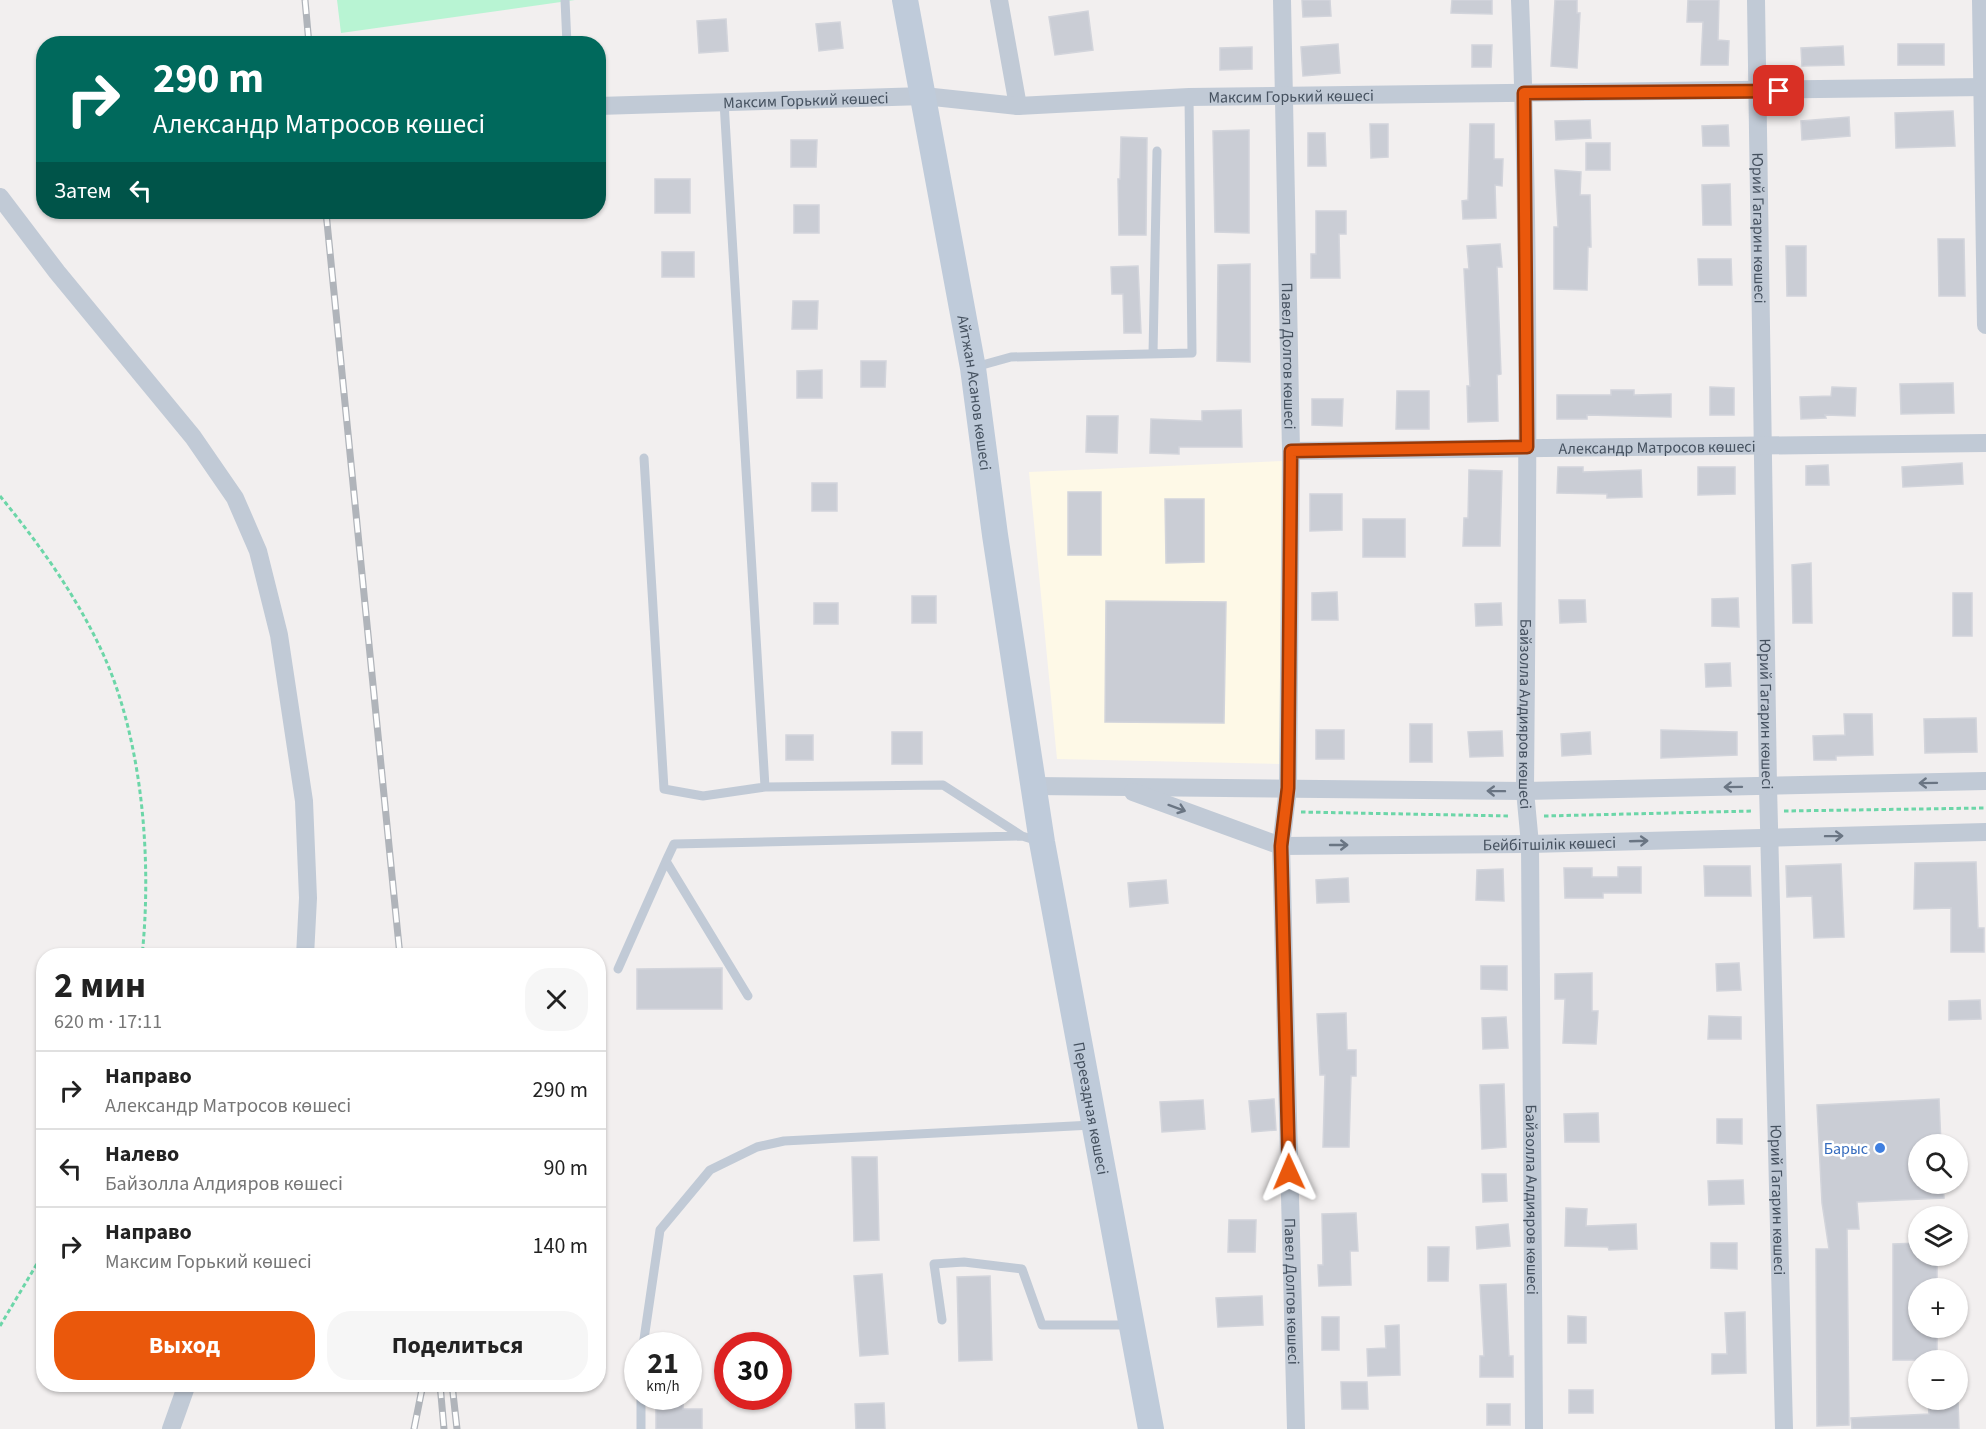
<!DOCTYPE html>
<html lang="ru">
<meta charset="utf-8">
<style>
:root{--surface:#fff;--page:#f6f6f6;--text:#222;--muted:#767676;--line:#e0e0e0;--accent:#ea580c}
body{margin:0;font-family:"Source Sans 3",sans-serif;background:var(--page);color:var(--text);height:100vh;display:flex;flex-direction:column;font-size:22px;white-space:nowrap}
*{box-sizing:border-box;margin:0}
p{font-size:20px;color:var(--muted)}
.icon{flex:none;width:33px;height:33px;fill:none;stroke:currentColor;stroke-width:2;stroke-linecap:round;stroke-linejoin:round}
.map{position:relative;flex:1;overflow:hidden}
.sheet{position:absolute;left:36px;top:948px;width:570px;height:444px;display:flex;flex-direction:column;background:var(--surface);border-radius:24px;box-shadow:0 2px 4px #0004}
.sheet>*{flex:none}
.top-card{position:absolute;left:36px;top:36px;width:570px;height:183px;border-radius:24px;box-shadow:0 2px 4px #0004;background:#00695c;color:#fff;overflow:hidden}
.controls{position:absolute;left:1908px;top:1134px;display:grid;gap:12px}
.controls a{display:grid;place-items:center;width:60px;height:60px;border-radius:50%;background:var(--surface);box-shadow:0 2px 4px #0004;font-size:30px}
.speed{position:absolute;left:624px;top:1332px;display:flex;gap:12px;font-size:30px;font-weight:700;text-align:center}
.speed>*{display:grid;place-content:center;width:78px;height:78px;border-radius:50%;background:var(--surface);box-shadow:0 2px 4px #0004;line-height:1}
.speed small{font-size:15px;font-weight:400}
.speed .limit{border:9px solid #d22;background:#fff;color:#111}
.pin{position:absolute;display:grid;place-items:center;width:51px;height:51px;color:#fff;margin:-26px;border-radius:12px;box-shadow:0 3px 9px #0006}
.me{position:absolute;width:66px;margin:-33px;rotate:359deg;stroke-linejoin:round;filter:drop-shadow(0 0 4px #0008)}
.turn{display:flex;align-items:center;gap:21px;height:126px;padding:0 18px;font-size:27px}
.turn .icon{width:78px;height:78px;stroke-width:2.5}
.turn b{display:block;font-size:42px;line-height:51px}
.then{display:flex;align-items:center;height:57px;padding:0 18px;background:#0003;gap:12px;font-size:22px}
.round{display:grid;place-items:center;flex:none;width:63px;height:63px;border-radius:24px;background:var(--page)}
.summary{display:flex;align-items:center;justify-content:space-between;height:102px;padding:0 18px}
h1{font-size:36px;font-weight:700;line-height:45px}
.action{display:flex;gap:12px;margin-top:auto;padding:12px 18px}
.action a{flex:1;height:69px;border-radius:24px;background:var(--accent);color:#fff;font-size:24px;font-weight:700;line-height:69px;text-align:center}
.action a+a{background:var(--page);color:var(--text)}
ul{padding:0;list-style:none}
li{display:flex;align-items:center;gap:18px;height:78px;padding:0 18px;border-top:2px solid var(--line)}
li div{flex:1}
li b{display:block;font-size:22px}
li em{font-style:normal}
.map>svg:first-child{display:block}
.commercial{fill:#fef9e7}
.green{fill:#b8f4d3}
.building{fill:#cacdd5;stroke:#d2d4db;stroke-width:1.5}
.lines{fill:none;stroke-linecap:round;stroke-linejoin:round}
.path{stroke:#6cd6a8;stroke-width:3;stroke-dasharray:4.5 3;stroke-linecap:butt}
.lane{stroke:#c1cad6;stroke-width:9}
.street{stroke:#c1cad6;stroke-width:18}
.secondary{stroke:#bfcbda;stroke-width:26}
.rail-casing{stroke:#b0b4ba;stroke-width:7}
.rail{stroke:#fff;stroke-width:4.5;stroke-dasharray:14;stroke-linecap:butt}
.oneway{stroke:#6a7583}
.route-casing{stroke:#983908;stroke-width:15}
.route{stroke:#ea580c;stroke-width:10}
.shop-dot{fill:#3f7fe0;stroke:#fff;stroke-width:2}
.labels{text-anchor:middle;stroke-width:5;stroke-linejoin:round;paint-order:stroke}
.street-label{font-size:16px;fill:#45515f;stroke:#fff}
.shop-label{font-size:16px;fill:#366cbe;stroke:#fff;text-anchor:end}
</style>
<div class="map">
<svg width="1986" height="1429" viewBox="0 0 1986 1429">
<rect width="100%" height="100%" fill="#f2efef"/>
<path class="commercial" d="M1283 461 1281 764 1057 759 1029 472Z"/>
<path class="green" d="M337 0H575L341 33Z"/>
<path class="building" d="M1302 0H1330L1331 16 1303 17Z
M1452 0H1492V14L1451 13Z
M1555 0H1577V13H1580L1577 68 1551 66Z
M1688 0H1719L1718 40 1729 41 1728 65H1701L1703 22H1687Z
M1088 11 1093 50 1055 55 1049 17Z
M726 19 728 51 699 53 697 21Z
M840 22 843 48 819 51 816 24Z
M1338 44 1340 73 1303 76 1301 47Z
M1898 44H1944V65H1898Z
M1472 45H1492L1491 67H1472Z
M1843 46 1844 65 1802 66 1801 48Z
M1252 47V69L1220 70V48Z
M1953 111 1955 146 1896 148 1895 113Z
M1849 117 1850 136 1802 140 1801 121Z
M1590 120 1591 138 1556 140 1555 121Z
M1370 124H1388V157L1371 158Z
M1470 124H1494V159H1503L1502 186 1495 185 1496 218 1463 219 1462 201 1468 200Z
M1728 125 1729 146H1703L1702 126Z
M1249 130V233L1215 232 1213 131Z
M1308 133H1325L1326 166H1308Z
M1121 137 1147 138 1146 235H1119L1118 179H1120Z
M791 140H817L816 167H791Z
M1586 143H1610V170H1586Z
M1555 170 1581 172 1580 195H1590L1591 247H1588L1587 290 1554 289V227H1558Z
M655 179H690V213H655Z
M1730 184 1731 225H1703L1702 185Z
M794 205H819V233H794Z
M1316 211H1346V234H1339L1340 278H1311V254H1316Z
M1938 239H1964L1965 296H1939Z
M1500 244 1502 267H1497L1501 374 1497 375 1498 421 1468 422 1467 386H1470L1464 269H1469L1467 246Z
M1786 246H1806V296H1787Z
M662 252H694V277H662Z
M1698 259H1731L1732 285H1699Z
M1250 264V362L1217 361 1218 265Z
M1138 266 1141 333H1124L1123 294H1112L1111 267Z
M793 301H818L817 329H792Z
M861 361H886L885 387H861Z
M822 370V398H797V371Z
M1953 383 1954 413 1901 414 1900 384Z
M1710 387 1734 388V415H1710Z
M1832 387 1856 388 1855 416 1825 415 1826 418 1801 419 1800 397 1831 396Z
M1611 390H1634V395L1671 394V417L1587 415V419H1557V395H1611Z
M1397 391H1429V429H1396Z
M1312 399H1343L1342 426 1312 425Z
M1241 410 1242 447H1179V454L1150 453 1151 419 1202 421V411Z
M1087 416H1118L1117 453 1086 452Z
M1962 463 1963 484 1903 487 1902 467Z
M1828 465 1829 485H1806V466Z
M1558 467H1583V472L1641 470 1642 497 1607 498V494L1557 493Z
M1698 467H1735V494L1698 495Z
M1469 470 1502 471 1500 546H1463L1464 518H1468Z
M812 483H837V511H812Z
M1068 492H1101V555H1068Z
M1310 494H1342V530L1310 531Z
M1165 499H1204V562L1166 563Z
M1363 519H1405V557H1363Z
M1811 563 1812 623H1793L1792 565Z
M1337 592 1338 620H1312V593Z
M1953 593H1972V636H1953Z
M912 596H936V623H912Z
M1738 598 1739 627 1712 626V599Z
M1559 600H1585L1586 622 1560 623Z
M1106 601 1226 602 1224 723 1105 722Z
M814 603H838V624H814Z
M1501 603 1502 625 1476 626 1475 604Z
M1730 663 1731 686 1706 687 1705 664Z
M1844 714H1872L1873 755 1836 756V760H1814L1813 736 1845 735Z
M1976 718 1977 752 1925 753 1924 719Z
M1410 724H1432V762H1410Z
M1316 730H1344V759H1316Z
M1661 730 1737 732V755L1661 758Z
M1502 731 1503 756 1470 757 1468 732Z
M892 732H922V764H892Z
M1590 732 1591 754 1562 756 1561 734Z
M786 735H813V760H786Z
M1976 862 1978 928H1984V952H1951V908L1914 909 1915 863Z
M1841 864 1844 937 1814 938 1812 896 1787 897 1786 866Z
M1704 866H1750L1751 896H1705Z
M1618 867H1641V893H1603V898H1565L1564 868H1592V877H1618Z
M1503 869 1504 901 1476 900 1477 870Z
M1348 878 1349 902 1317 903 1316 880Z
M1166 880 1168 903 1130 907 1128 883Z
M1739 963 1741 990 1717 991 1716 964Z
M1481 966H1507V990L1481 989Z
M722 968V1009H637V969Z
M1592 973V1011H1598L1596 1044 1563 1043 1565 999H1555V974Z
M1980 1000 1981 1019 1949 1020V1001Z
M1346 1013 1347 1050H1356V1076H1351L1349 1147H1323L1325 1075H1320L1317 1014Z
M1709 1016 1741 1017V1039H1708Z
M1506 1017 1508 1048 1483 1049 1482 1018Z
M1504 1084 1506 1147 1482 1149 1480 1085Z
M1274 1099 1276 1130 1252 1132 1249 1101Z
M1939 1099 1941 1144H1918V1184H1943L1944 1198 1857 1202 1859 1229H1847L1849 1425 1817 1426 1816 1249H1829L1822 1203 1817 1105Z
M1203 1100 1205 1129 1162 1132 1160 1102Z
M1598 1113 1599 1142H1565L1564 1114Z
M1717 1119H1742V1144L1717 1143Z
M852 1157H877L879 1240 854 1241Z
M1482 1174H1506L1507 1201 1483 1202Z
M1743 1180 1744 1204 1709 1205 1708 1181Z
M1566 1208 1587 1209 1586 1226 1636 1224 1637 1249 1609 1250 1608 1247 1565 1246Z
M1356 1213 1358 1251H1350L1351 1285 1319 1286 1318 1265H1323L1322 1214Z
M1229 1220H1256L1255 1252H1228Z
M1508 1224 1510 1246 1477 1249 1476 1227Z
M1711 1243H1737V1269L1711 1268Z
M1918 1243V1256H1937V1288H1918V1328H1937V1360H1893V1244Z
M1428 1247H1449L1448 1281H1428Z
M882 1274 888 1354 860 1356 854 1276Z
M990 1276 992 1360 959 1361 957 1277Z
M1506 1284 1509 1356H1513V1377H1480V1356H1484L1480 1285Z
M1262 1296 1263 1325 1218 1327 1216 1298Z
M1745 1312 1746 1373 1712 1374V1354H1727L1725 1313Z
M1568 1316 1586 1317V1343H1568Z
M1322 1317H1339V1350H1322Z
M1399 1325 1400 1375 1368 1376 1367 1349 1386 1348 1385 1326Z
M1341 1382H1367L1368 1409H1342Z
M1569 1390H1593V1413H1569Z
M656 1396H683V1409H702V1429H656Z
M1928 1400H1958L1959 1429H1852L1851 1418 1929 1414Z
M884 1403 885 1429H856L855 1404Z
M1487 1404H1510V1425H1487Z"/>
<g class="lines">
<path class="path" d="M0 496C40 545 78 598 104 656 143 743 152 862 142 956
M1784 811 1986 808
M1301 812 1510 816
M1544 816 1753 811
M0 1326 44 1252"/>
<path class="lane" d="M565 0 567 44
M724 102 765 787 943 785 1022 836 1038 841
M1153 354 1157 151
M975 367 1011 357 1192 353 1189 97
M644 458 664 789 703 796 765 787
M618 969 666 861
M748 996 666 861 674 844 1022 836
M942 1320 934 1264 964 1262 1022 1269 1042 1325H1129
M643 1346 660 1230 710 1170 757 1147 784 1141 1092 1125
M641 1396V1429"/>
<g class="street">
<path d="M999 0 1018 106"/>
<path id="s1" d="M1282 0 1291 451 1288 788 1281 846 1296 1429"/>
<path id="s2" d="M1520 0C1531 263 1527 528 1525 791L1530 844 1534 1429"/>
<path id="s3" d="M1756 0 1768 786 1784 1429"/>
<path d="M1981 0 1986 325"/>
<path id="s4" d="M598 106 924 96 1018 106 1189 97 1986 87"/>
<path d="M0 197 57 272 193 437 235 498 258 551 279 635 304 801 308 898 305 956"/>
<path id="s5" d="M1291 451 1986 443"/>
<path d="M1034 786 1525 791 1986 781"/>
<path id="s6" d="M1133 792 1281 846 1530 844 1986 832"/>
<path d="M171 1429 187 1384"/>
</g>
<path class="secondary" id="s7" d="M905 0 973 368 995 535 1042 842 1151 1429"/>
<defs>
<path id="rail" d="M305 0 309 44
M326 212 400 956
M440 1384 444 1429
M452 1384 457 1429
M414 1429 423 1384"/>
</defs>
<use href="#rail" class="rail-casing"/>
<use href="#rail" class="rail"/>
</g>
<defs><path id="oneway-shaft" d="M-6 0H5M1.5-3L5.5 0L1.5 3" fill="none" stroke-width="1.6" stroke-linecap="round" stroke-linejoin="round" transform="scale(1.5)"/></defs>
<g class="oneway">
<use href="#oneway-shaft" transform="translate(1928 783) rotate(179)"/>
<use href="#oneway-shaft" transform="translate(1733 787) rotate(179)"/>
<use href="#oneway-shaft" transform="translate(1496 791) rotate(-179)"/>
<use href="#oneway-shaft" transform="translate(1177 808) rotate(20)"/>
<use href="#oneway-shaft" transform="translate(1834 836) rotate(-1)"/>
<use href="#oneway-shaft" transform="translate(1639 841) rotate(-2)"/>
<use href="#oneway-shaft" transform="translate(1339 845)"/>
</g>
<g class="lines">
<defs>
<path id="route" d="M1289 1172 1281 846 1288 788 1291 451 1527 447 1524 93 1779 91"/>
</defs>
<use href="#route" class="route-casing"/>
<use href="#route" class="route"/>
</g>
<circle class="shop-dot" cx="1880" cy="1148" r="6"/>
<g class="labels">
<g class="street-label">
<text dy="6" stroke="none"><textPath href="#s4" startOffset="694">Максим Горький көшесі</textPath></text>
<text dy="6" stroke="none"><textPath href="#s4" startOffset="208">Максим Горький көшесі</textPath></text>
<text dy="6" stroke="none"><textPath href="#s3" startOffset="228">Юрий Гагарин көшесі</textPath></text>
<text dy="6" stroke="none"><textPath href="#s1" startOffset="356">Павел Долгов көшесі</textPath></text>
<text dy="6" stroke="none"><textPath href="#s7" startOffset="399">Айтжан Асанов көшесі</textPath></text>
<text dy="6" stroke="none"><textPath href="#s5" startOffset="366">Александр Матросов көшесі</textPath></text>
<text dy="6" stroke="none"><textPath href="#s2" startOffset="714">Байзолла Алдияров көшесі</textPath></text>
<text dy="6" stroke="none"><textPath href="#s3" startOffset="714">Юрий Гагарин көшесі</textPath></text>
<text dy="6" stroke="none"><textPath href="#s6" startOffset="426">Бейбітшілік көшесі</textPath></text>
<text dy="6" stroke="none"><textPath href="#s7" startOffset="1124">Переездная көшесі</textPath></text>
<text dy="6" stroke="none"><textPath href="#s2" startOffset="1200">Байзолла Алдияров көшесі</textPath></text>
<text dy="6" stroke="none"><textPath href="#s3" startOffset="1200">Юрий Гагарин көшесі</textPath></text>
<text dy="6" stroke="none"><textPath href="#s1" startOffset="1292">Павел Долгов көшесі</textPath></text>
</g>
<g class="shop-label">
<text x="1868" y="1154">Барыс</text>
</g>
</g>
</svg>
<div class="controls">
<a><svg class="icon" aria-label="search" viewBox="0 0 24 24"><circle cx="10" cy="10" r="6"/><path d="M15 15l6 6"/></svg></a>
<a><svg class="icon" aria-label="layers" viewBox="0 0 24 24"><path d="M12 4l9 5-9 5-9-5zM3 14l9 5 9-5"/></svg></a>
<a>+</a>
<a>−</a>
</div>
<div class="speed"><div>21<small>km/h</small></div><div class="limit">30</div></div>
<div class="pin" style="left:1779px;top:91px;background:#d93025"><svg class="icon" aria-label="arrive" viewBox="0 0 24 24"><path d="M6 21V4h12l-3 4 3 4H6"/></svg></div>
<svg class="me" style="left:1289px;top:1172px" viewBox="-20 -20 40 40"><path d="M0-17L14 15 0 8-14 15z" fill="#ea580c" stroke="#fff" stroke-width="4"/></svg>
<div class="top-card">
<div class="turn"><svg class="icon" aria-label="right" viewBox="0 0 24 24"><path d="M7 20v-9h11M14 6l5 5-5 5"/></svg><div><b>290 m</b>Александр Матросов көшесі</div></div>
<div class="then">Затем<svg class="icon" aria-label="left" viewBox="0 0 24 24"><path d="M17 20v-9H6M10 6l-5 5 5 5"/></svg></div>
</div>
<section class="sheet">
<div class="summary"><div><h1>2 мин</h1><p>620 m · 17:11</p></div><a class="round"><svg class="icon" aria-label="close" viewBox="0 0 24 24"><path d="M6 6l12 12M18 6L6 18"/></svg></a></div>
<ul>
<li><svg class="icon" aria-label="right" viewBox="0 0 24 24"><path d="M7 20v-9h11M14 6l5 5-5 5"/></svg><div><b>Направо</b><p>Александр Матросов көшесі</p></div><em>290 m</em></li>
<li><svg class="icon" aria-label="left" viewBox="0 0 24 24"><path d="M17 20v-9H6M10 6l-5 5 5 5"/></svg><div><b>Налево</b><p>Байзолла Алдияров көшесі</p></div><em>90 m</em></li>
<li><svg class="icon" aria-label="right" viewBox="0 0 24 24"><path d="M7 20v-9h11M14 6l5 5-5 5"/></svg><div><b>Направо</b><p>Максим Горький көшесі</p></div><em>140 m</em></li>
</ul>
<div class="action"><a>Выход</a><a>Поделиться</a></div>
</section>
</div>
